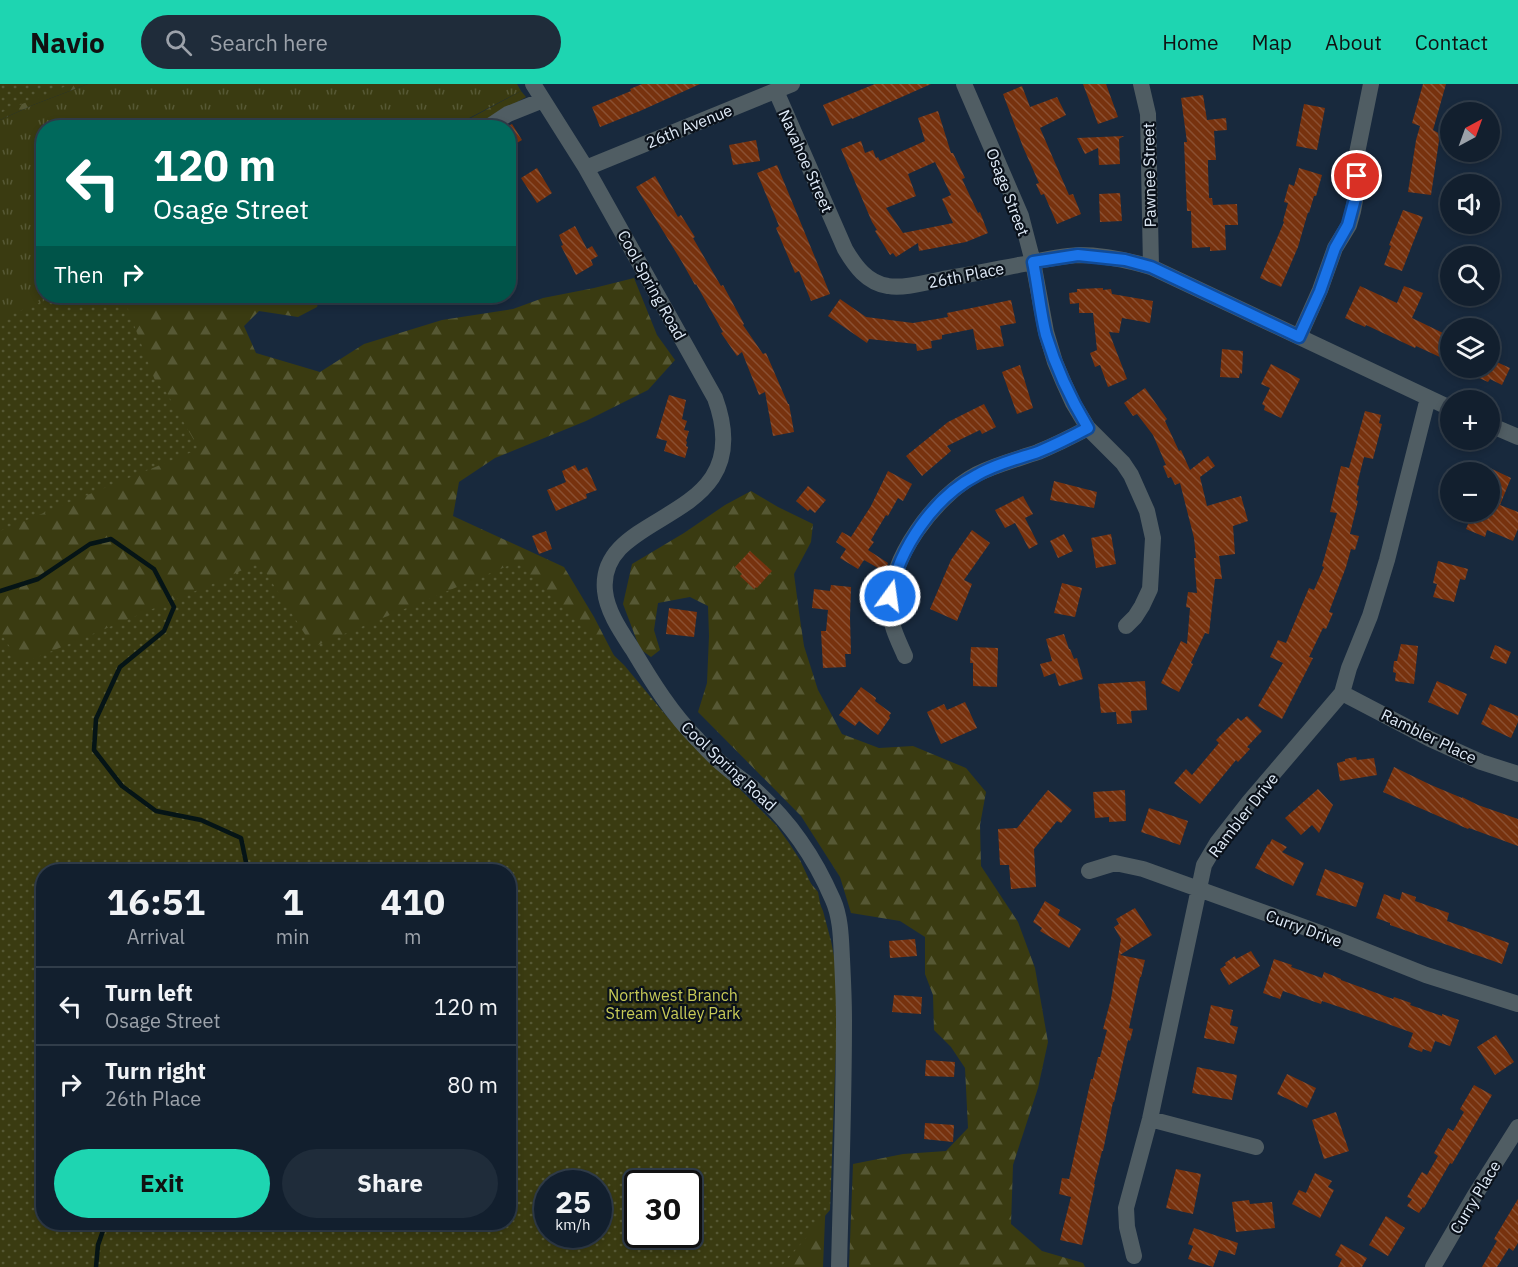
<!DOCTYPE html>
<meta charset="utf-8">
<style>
:root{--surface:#121f2e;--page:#1f2c3a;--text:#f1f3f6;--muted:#9ca2aa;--line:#313d4a;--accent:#1ed5b1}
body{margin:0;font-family:"IBM Plex Sans",sans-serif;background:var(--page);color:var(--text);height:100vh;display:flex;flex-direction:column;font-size:22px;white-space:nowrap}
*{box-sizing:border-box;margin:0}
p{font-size:20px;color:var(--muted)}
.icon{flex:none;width:33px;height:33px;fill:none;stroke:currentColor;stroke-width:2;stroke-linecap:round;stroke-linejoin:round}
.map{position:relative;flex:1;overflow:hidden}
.side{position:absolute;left:36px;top:780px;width:480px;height:366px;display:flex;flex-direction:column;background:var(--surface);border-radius:24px;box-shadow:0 3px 9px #0003,0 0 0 2px var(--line)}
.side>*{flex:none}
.banner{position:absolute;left:36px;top:36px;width:480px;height:183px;border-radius:24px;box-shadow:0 3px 9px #0003,0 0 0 2px var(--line);background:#00695c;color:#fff;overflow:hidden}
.needle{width:39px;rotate:41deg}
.controls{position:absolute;left:1440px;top:18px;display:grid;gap:12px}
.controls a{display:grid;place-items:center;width:60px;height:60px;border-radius:50%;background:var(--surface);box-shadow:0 3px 9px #0003,0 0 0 2px var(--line);font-size:30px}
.speed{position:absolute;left:534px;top:1086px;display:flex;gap:12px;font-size:30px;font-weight:700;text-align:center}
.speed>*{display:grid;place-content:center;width:78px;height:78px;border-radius:50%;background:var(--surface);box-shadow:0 3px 9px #0003,0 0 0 2px var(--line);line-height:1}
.speed small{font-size:15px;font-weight:400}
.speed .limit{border:3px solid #111;border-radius:9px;background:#fff;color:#111}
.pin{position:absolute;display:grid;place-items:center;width:51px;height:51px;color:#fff;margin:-26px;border:3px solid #fff;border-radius:50%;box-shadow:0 2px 6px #0007}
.me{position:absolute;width:66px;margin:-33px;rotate:14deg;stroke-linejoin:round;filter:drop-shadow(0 0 4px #0008)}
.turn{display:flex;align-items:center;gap:21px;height:126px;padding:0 18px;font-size:27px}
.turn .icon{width:78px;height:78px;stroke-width:2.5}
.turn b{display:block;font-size:42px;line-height:51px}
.then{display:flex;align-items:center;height:57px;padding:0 18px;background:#0003;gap:12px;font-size:22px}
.eta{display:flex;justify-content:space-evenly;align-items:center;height:102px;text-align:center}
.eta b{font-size:36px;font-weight:800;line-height:42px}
.cta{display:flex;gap:12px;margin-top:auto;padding:12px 18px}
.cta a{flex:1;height:69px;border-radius:36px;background:var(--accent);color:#111;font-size:24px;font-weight:800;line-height:69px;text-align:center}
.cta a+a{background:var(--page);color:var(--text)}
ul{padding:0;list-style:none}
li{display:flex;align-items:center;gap:18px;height:78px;padding:0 18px;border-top:2px solid var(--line)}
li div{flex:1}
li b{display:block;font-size:22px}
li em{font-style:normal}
header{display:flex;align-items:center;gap:36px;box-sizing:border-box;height:84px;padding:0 30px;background:var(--accent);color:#111}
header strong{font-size:28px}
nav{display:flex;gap:33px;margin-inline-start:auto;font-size:21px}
.search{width:420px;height:54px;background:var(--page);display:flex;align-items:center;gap:15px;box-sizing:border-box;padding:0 21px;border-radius:33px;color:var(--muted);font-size:22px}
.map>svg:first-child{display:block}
.grass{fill:url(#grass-tufts)}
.forest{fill:url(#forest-firs);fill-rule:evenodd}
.park{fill:url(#park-dots);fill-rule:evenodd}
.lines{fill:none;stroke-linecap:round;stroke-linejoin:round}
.stream{stroke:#051416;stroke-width:4.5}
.building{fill:url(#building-back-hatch);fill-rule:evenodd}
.minor{stroke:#505d63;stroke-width:16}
.route-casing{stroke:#114b97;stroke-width:15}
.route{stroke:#1a73e8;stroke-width:10}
.labels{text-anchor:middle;stroke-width:4.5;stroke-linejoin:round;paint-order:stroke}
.street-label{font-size:16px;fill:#e0ebf8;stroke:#0a111a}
.park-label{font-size:16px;fill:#c7ca57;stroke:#0a111a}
</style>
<header>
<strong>Navio</strong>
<div class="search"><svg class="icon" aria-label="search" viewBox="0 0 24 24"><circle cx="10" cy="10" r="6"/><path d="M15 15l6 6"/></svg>Search here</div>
<nav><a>Home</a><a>Map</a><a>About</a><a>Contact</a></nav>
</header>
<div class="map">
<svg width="1518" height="1183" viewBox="0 0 1518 1183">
<defs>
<pattern id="grass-tufts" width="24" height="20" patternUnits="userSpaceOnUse" patternTransform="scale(1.5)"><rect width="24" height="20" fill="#3a3b11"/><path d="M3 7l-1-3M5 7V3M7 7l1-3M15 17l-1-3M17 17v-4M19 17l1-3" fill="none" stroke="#565834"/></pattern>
<pattern id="forest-firs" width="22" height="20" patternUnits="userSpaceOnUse" patternTransform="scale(1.5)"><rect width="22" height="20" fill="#3a3b11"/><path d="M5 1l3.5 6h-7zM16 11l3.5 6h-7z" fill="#565834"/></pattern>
<pattern id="park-dots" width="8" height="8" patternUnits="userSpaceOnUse" patternTransform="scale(1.5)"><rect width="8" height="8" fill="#3a3b11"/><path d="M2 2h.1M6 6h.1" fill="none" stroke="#565834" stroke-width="1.8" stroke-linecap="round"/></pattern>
<pattern id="building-back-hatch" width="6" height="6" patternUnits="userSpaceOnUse" patternTransform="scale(1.5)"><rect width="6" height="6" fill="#77320e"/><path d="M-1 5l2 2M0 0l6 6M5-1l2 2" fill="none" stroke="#8a5032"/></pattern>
</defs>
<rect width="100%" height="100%" fill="#18293d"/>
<path class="grass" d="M88 0H517L521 7 452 43 44 44V212H88L0 249V36L33 21Z"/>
<path class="forest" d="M0 0H88L33 21 0 36Z
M521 7 526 13 473 43 452 44Z
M634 194 657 251 675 276 648 306 586 337 495 374 459 398 453 432 564 483 594 533 623 589 765 745 818 808 835 898 823 1183H4L44 1138H508V788L0 698V249L88 212H320L317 223 298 233 259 227 244 242 256 269 320 288 364 260 442 236 513 225 543 214 594 204ZM548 1100H598V1150H548ZM638 1100H688V1150H638Z
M751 407 778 423 813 440 811 458 794 490 799 528 804 562 818 606 842 650 879 664 913 662 966 684 986 708 980 741 981 782 1018 838 1035 884 1048 958 1038 1004 1013 1081 1011 1140 1042 1167 1083 1179 1085 1183H849L853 1080 903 1070 946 1067 968 1044 965 984 951 963 934 946 933 911 925 890V853L900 837 851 829 840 793 801 732 698 628 707 599 709 552 708 522 690 513 658 519 654 546 660 566 651 573 640 565 623 520 632 480 684 449 725 421Z"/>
<path class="park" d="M0 0H71L0 29Z
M56 212H123L156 299 165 306 199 365 0 447V235Z
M522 476 530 491 624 581 669 635 776 741 789 759 800 776 813 804 823 827 831 857 836 882 838 907 830 1126 781 1183H0V548L21 580 217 498 259 478 313 563ZM44 788H508V1138H44ZM548 1100H598V1150H548ZM638 1100H688V1150H638Z"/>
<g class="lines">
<path class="stream" d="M0 507 38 495 90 460 111 455 154 485 174 523 164 547 120 583 96 635 94 666 122 702 156 727 201 736 241 754 248 788
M96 1183 98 1161 106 1138"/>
</g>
<path class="building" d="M642 0H700L640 27 600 43 592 23 631 7 630 5Z
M875 0H931L852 35V34L832 42 823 21Z
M1083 0H1106L1118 33 1098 40Z
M1423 0H1446L1433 46 1440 50 1431 111 1408 108 1416 56 1420 42 1412 39Z
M1022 2 1030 23 1057 13 1066 31 1040 44 1069 111 1073 110 1081 130 1057 140 1044 110 1041 111 1036 100 1039 99 1023 63 1003 10Z
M1203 11 1207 36 1226 34 1227 46 1214 47 1216 76H1208V84L1209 114H1212L1213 121 1237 120 1238 141H1225L1226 166 1210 167V163L1192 164 1191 127H1187L1184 58H1187L1181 14Z
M1304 20 1325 24 1317 66 1296 62Z
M938 27 951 69H953L965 94 962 95 978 129 980 128 988 149 966 158 919 167 918 159 896 173 893 169 890 171 875 147 877 146 872 138 841 65 861 57 865 69 873 66 876 74 878 73 880 77 925 57 918 34ZM935 78 951 111 942 115 953 139 903 149 886 124 916 112 908 90Z
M512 40 522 56 508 64V42Z
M1124 52 1119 55 1120 80 1099 81 1098 64 1085 70 1077 54Z
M756 56 760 77 733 81 729 61Z
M777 81 830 210 811 217 799 187 795 189 776 144 779 142 757 89Z
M537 84 552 109 537 119 521 94Z
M1299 84 1322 91 1316 112H1314L1309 129 1308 128 1298 163 1281 203 1260 194 1284 138 1283 137 1288 119 1284 118 1289 100 1294 102Z
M655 92 678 133 681 131 695 153 693 154 721 202 723 201 744 240 743 241 763 270 766 269 788 320H789L794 348 773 352 765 308 759 311 742 268 737 272 721 249 723 248 696 200 695 201 682 178 636 103Z
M1120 109 1122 137 1100 138 1099 110Z
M1403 126 1423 133 1402 187 1384 181 1391 162 1389 161Z
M575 142 587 165 592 162 598 172 591 176 593 181 576 191 561 162 563 161 559 151Z
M1360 202 1397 219 1404 202 1423 209 1412 234 1443 249V250L1450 254 1442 274 1416 262 1415 264 1366 241 1365 243 1345 234Z
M1103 204V206L1111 205 1112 210 1153 217 1150 239 1122 234 1119 249 1109 248 1127 295 1108 303 1100 281 1095 283 1090 269 1097 266 1093 229H1079V219L1070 220 1069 209 1077 208V205Z
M840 215 866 233 913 239 948 233 947 229 1011 216 1016 239 1000 242 1004 262 977 266 973 245 942 251V255L931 257 932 264 917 267 916 260 869 255 867 259 828 232Z
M1222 265 1243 267 1242 290 1240 289 1239 294 1220 293Z
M1490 275 1510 284 1502 301 1490 295 1488 298 1457 284H1490Z
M1271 280 1300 295 1281 334 1264 326 1265 322 1262 320 1270 304 1261 300Z
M1020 281 1033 324 1017 330 1002 288Z
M1145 304 1167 335 1165 337 1179 367 1181 366 1190 386 1208 372 1215 382 1200 393 1207 422 1241 412 1248 437 1233 442 1235 470 1219 472 1222 495H1215L1209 550 1205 549 1191 579 1193 580 1179 608 1161 599 1181 557 1187 560 1190 524 1186 523 1188 508 1197 509 1194 474H1196L1194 454 1180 399 1175 401 1171 393 1168 394 1163 382 1166 381 1153 351 1137 330 1133 332 1124 319Z
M669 311 686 316 682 335 687 337 684 346 689 347 686 357 687 358 686 362 688 363 685 374 664 367 667 357 656 354Z
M984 320 996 343 982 350 980 346 947 362 951 367 922 392 906 372 948 338Z
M1365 327 1381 331 1379 339 1382 340 1373 375 1364 373 1357 401 1359 402 1356 416 1358 417 1350 450 1359 452 1355 466 1351 465 1346 483 1329 528 1333 529 1326 545 1323 544 1309 573 1313 574 1282 635 1258 622 1283 579 1270 573 1278 556 1286 559 1309 504 1314 506 1324 483 1322 482 1337 429 1330 428 1341 382 1349 384Z
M575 381 578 387 587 383 597 406 586 410 587 414 556 427 547 406 566 398 562 387Z
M1490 384 1511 394 1500 421 1518 428V445L1513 457 1487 446 1485 453 1466 445 1473 428H1490Z
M888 387 912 400 903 417 898 414 888 432 886 431 871 456 874 458 868 466 888 479 885 488 864 476 858 485 840 474 846 465 836 458 842 448 851 453 871 422Z
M1054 397 1097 408 1094 424 1050 416Z
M808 402 826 416 815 429 810 425 808 427 796 417Z
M1023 412 1033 430 1025 434 1038 460 1029 465 1015 439 1005 444 995 426Z
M972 446 990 459 964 496 972 500 957 537 930 525 951 476Z
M546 447 552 465 539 470 532 452Z
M1064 450 1073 467 1058 474 1050 457Z
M1111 450 1116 480 1096 484 1091 454Z
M750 467 772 487 757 504 756 503 754 505 740 492 742 490 735 483Z
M1438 477 1468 485 1465 496 1460 495 1454 518 1433 513 1437 500 1433 499Z
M1062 499 1082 504 1075 533 1054 529Z
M831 501 851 503 850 534 851 570H845L846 583 823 584 821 547H826L828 526 812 524 814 505 830 507Z
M669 524 697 528 694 553 666 550Z
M1064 550 1069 565H1070L1074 575 1077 574 1083 595 1059 602 1055 589 1044 593 1040 580 1052 577 1046 555Z
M1401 560 1418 562 1414 600 1395 597 1396 589 1393 588 1394 577H1397Z
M1495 561 1511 568 1506 580 1490 574Z
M971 563 998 564 997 603 973 602V579H970Z
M1145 597 1147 626 1131 627 1132 639 1117 640 1116 628 1101 629 1098 600Z
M1437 597 1467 610 1458 631 1428 618Z
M861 603 876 614 875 617 891 629 889 632 890 634 878 651 859 637 855 642 839 631Z
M965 618 977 644 941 660 927 628 944 620 947 626Z
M1490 620 1518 632V638L1511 654 1481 640Z
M1247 632 1262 647 1247 663 1250 665 1238 678 1236 676 1200 720 1174 699 1186 685 1192 691 1219 659 1216 656 1238 634 1241 637Z
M1356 673 1357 676 1374 674 1377 691 1340 697 1337 679 1345 677V675Z
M1394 683 1431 701 1462 714V713L1478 721 1518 735V762L1469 744 1468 745 1383 708Z
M1318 705 1333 721 1319 749 1312 741 1301 751 1285 734Z
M1048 706 1072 726 1061 739 1057 737 1034 765 1036 803 1011 805 1009 781H1000L998 745 1017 744Z
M1125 706 1126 737 1109 738V733L1095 734 1093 708Z
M1149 724 1188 737 1180 761 1141 748Z
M1272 755 1287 763 1282 768 1304 779 1293 802 1255 784 1268 760 1269 761Z
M1325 785 1364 799 1356 823 1316 811Z
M1402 808 1416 813 1415 817 1449 829 1447 837 1509 859 1502 880 1390 841V839L1376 834 1384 810 1400 816Z
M1045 817 1060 826 1058 831 1081 845 1069 864 1040 847 1042 844 1033 838Z
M1135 824 1152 851 1120 871 1145 876 1141 893H1140L1129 944 1133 945 1130 957 1128 956 1114 1018H1113L1103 1067H1102L1094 1100H1095L1082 1161 1060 1156 1071 1113 1059 1110 1062 1094 1069 1095 1091 995H1093L1098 973H1100L1107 946 1103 945 1111 915 1121 855 1114 843 1119 840 1116 835Z
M915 855 917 872 890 874 889 857Z
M1251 867 1260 882 1229 901 1220 885 1226 881 1225 879 1235 872 1236 875Z
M1274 875 1292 881 1291 883 1322 894 1324 888 1341 895V896L1393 915 1394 913 1411 919 1410 921 1442 932V930L1459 936 1450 962 1435 957 1431 968 1423 965 1422 968 1408 963 1413 949 1360 930 1322 917 1321 920 1283 907 1280 915 1263 909Z
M894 911 922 913 921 930 892 928Z
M1211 921 1233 926 1230 941 1238 943 1234 960 1204 954Z
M1496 951 1514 978 1495 991 1477 963Z
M926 976 955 978 954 993 925 992Z
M1197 983 1237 991 1232 1016 1192 1009Z
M1287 990 1316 1004 1307 1024 1277 1010Z
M1474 1001 1492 1011 1452 1080 1450 1079 1424 1124 1423 1123 1419 1129 1407 1122 1412 1115 1407 1113 1422 1088 1427 1091 1438 1072 1434 1069 1448 1044 1453 1047 1464 1028 1460 1025Z
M1336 1028 1349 1067 1324 1075 1312 1036Z
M925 1039 954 1041 953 1058 924 1055Z
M1176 1085 1201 1090 1193 1130 1166 1124Z
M1315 1089 1332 1097 1328 1103 1334 1106 1320 1134 1292 1120 1299 1106 1306 1109Z
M1518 1115V1159L1513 1167 1509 1164 1497 1183H1482L1497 1157 1494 1155Z
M1249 1116 1250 1120 1272 1118 1275 1144 1236 1148 1232 1118Z
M1386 1132 1405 1144 1388 1172 1369 1161Z
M1194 1144 1238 1159 1235 1171 1219 1166 1213 1183 1188 1175 1193 1162 1188 1160Z
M1341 1160 1367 1174 1362 1183H1338L1342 1175 1335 1171Z"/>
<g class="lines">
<path class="minor" d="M533 0 586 84 715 314C762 442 596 423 605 507 607 528 622 549 633 566 652 598 672 630 698 656 707 666 717 676 727 684 736 692 746 698 755 706 790 738 814 772 833 816 841 834 841 856 842 875 843 895 844 916 844 936 844 1018 841 1101 839 1183
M964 0 1021 132 1033 178 1046 248 1055 278 1063 297 1073 319 1088 344 1123 379 1131 391 1147 427 1153 454 1150 505 1142 522 1135 533 1126 542
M1141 0 1148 30 1151 183
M776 7 845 165C855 182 867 199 888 202 904 205 927 198 943 195 970 191 997 185 1024 180 1042 176 1061 172 1079 171 1104 171 1127 176 1151 183L1450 324
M487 44 508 30 543 16
M586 84 792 0
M1299 253 1320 206 1335 164 1349 141 1353 127 1356 111 1357 69 1371 0
M1490 341 1518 353
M905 572C898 556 890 541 890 524 888 475 935 412 977 390 997 380 1018 375 1038 368 1055 361 1071 353 1088 344
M1342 609 1430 655 1481 678 1518 690
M1089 787 1115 779 1143 785 1323 850 1426 891 1518 920
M1150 1035 1256 1063
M1134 1172 1127 1143 1126 1124 1150 1035 1204 781 1217 759 1249 718 1342 609 1349 584 1370 532 1387 476 1428 314
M1433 1183 1475 1111 1518 1043"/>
</g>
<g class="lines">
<defs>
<path id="route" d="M890 512C899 464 934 413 977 391 996 380 1017 375 1038 368 1055 361 1071 353 1088 344 1070 314 1056 284 1046 251 1040 227 1038 202 1033 178L1078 171 1125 176 1151 183 1299 253 1320 207 1335 164 1348 141 1356 111 1357 92"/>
</defs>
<use href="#route" class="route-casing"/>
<use href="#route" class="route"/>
</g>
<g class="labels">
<g class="street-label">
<text transform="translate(689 42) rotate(-22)" y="6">26th Avenue</text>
<text transform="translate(806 77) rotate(66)" y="6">Navahoe Street</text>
<text transform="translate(1149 91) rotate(-91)" y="6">Pawnee Street</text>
<text transform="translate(1008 108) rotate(69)" y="6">Osage Street</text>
<text transform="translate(966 191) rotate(-11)" y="6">26th Place</text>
<text transform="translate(652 201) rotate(61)" y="6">Cool Spring Road</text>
<text transform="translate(1429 652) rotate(26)" y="6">Rambler Place</text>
<text transform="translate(729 682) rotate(43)" y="6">Cool Spring Road</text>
<text transform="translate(1243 731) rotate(-52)" y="6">Rambler Drive</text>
<text transform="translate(1304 844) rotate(20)" y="6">Curry Drive</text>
<text transform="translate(1475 1113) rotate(-59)" y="6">Curry Place</text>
</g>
<g class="park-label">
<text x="673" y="917">Northwest Branch<tspan x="673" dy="18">Stream Valley Park</tspan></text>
</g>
</g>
</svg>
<div class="controls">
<a><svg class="needle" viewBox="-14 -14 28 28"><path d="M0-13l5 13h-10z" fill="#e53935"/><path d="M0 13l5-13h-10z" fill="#9ca2aa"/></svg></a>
<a><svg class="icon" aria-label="sound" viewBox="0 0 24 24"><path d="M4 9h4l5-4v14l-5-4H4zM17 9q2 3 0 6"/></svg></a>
<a><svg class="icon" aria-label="search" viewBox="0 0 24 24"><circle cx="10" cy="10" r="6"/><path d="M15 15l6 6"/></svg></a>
<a><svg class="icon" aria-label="layers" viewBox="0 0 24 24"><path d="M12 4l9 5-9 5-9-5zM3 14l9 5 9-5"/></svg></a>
<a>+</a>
<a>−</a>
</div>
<div class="speed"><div>25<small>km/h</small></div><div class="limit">30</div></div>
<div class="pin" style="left:1357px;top:92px;background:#d93025"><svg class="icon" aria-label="arrive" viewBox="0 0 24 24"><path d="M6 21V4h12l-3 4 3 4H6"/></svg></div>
<svg class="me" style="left:890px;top:512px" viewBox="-20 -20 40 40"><circle r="17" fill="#1a73e8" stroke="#fff" stroke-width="3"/><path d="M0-11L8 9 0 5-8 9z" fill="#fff"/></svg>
<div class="banner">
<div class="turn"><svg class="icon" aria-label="left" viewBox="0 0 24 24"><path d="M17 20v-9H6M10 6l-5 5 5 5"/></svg><div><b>120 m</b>Osage Street</div></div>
<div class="then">Then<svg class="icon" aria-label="right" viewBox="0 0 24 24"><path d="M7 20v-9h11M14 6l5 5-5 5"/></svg></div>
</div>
<section class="side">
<div class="eta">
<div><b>16:51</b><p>Arrival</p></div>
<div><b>1</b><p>min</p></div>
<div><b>410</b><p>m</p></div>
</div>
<ul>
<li><svg class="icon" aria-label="left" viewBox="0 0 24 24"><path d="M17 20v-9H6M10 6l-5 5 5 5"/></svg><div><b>Turn left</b><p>Osage Street</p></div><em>120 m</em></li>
<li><svg class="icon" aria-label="right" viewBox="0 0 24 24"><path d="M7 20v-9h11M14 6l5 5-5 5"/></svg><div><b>Turn right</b><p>26th Place</p></div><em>80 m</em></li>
</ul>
<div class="cta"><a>Exit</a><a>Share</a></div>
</section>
</div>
